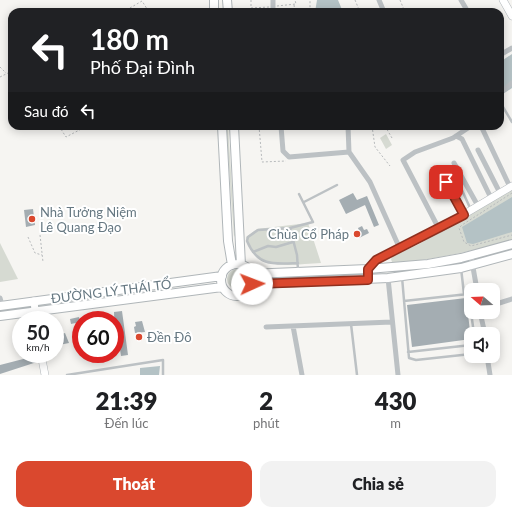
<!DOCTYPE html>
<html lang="vi">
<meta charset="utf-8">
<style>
:root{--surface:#fff;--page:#f2f2f2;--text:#202124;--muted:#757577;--accent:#da482e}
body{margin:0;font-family:Lato,sans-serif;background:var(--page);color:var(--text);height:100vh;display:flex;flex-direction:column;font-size:15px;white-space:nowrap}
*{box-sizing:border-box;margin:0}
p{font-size:13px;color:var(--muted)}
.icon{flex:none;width:22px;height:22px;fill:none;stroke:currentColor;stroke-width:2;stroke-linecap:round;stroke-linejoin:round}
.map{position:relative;height:375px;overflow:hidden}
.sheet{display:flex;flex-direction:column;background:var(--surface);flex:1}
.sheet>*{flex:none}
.guide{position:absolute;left:8px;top:8px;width:496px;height:122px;border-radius:12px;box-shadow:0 2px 10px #0003;background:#202124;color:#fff;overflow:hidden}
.needle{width:26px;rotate:289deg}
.tools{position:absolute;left:464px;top:283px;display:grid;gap:8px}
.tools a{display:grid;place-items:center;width:36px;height:36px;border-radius:8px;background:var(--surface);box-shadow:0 2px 10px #0003;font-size:20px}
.speed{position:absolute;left:12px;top:311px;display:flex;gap:8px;font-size:20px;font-weight:700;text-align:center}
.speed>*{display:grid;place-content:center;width:52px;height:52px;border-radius:50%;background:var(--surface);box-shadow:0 2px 10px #0003;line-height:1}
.speed small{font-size:10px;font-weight:400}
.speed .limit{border:6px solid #d22;background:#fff;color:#111}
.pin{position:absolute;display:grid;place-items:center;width:34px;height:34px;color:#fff;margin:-17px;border-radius:8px;box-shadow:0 2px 6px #0006}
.me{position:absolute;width:44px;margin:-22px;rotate:88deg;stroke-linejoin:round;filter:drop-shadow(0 0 3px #0008)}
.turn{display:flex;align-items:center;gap:14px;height:84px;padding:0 16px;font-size:18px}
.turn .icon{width:52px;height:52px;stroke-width:2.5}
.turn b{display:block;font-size:28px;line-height:34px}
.then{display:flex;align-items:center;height:38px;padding:0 16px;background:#0003;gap:8px;font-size:15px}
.eta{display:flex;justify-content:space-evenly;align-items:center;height:68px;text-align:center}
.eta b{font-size:24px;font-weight:800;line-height:28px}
.primary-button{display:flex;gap:8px;margin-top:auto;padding:8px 16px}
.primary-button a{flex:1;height:46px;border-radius:12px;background:var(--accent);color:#fff;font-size:16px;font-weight:800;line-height:46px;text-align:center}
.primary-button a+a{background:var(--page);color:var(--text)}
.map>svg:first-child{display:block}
.green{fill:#d6dad2}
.water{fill:#b4c2c5}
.building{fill:#a4adb2}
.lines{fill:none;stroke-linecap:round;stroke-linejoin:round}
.secondary-casing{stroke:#b1b7bb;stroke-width:8}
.primary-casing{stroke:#b0b6b9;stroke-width:10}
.path{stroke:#b7babc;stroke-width:1;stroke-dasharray:2 2;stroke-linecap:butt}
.lane{stroke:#bcc1c4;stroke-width:2.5}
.street{stroke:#bcc1c4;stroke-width:5}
.secondary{stroke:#fff;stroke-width:7}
.primary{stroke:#fff;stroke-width:8}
.route-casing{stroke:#8e2f1e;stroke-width:10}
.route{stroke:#da482e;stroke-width:7}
.poi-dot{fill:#da482e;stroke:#fff;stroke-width:1.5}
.labels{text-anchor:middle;stroke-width:4;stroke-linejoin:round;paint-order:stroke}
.poi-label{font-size:13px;fill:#667882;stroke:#fff;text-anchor:start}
.street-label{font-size:13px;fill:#667882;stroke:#fff}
</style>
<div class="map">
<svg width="512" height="375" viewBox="0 0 512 375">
<rect width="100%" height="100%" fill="#f6f5f2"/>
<path class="green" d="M226 126H228L235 235 234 237Z
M386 134 392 145 386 149 380 138Z
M512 188V240C474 251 437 259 397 263L392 262 391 259 393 256 419 244Z
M308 223 321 263C294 264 253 274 246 237L257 229Z
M0 243 18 279 0 282Z
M227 279a10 10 0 1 1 20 0a10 10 0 1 1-20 0Z"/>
<path class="water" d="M317 0H338L343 12H315Z
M512 54V88L500 96V62Z
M512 197V232L473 244 467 243 462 227Z
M160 366 159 375H140V368Z"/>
<path class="building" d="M353 193 357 200 367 196 379 225 374 227 365 205 346 214 339 200Z
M33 209 35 225 26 227 24 210Z
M362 226 364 230 367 229 369 233 359 238 357 233 359 232 358 228Z
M466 298 471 339 412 347 407 305Z
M122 311 128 355 121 356 118 336 115 337 114 312Z
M79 317 80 322 71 324 70 319Z
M142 321 145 332 135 333 134 327 136 326 135 322Z
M65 333 69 343 59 345 58 335Z
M30 354H36L37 362 0 374V365L31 357Z"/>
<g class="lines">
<defs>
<path id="secondary" d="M503 0 512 16
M368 280V269L376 260 439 229 512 186
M34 301 36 320
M41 354 45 375"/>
<path id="primary" d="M214 0V12
M227 0 228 12
M222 126 228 241 232 265
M234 126 241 265
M221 280a16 16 0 1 1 32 0a16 16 0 1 1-32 0Z
M251 274 368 269 428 264 461 258 512 244
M252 284 388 278 461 268 512 254
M0 306 222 276
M0 316 222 287"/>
</defs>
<use href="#secondary" class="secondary-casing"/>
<use href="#primary" class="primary-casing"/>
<path class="path" d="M251 0V12
M355 0 360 12
M400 0 405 12
M294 5 295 12
M277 6 296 4 295 0
M251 8 269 7
M123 12 142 1 149 12
M304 12 310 8V0
M0 67 6 73
M0 77 12 71
M59 126 66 137 87 126
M259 126 262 162 286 161
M372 126 375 147 390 166
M385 126 392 138
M512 193 462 225 459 228 464 242 471 246 512 235
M40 235 43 262
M28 237 35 253 42 255"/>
<path class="lane" d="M500 102 512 122
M456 177 471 210
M304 202 337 185
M290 228 258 230 248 237 247 241C258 267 274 264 298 263
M253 252 268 246 276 247 293 242
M461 268 464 294
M298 270 297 255 290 228 313 222 299 194
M402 277 409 358 416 360 471 354
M404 301 468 294 470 295 471 309
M471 312 474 334
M351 324 357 375
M408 352 471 345
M67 375 163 360V375"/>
<path class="street" d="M273 0V12
M379 0 384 12
M461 0 468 12
M500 55 512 48
M500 93 512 83
M281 126 283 151 289 157 349 152
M348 126 349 152 370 182 400 249
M481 126 510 187
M456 136 462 139 491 198
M478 150 500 193
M454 163 478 206
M446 182 464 215
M439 229 403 160 415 152 453 138 471 126
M471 256 477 290
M388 278 398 375
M0 298 2 305
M493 305 512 299
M480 312 485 334
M293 326 302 375
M266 327 392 322
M487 356 490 375"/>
<use href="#secondary" class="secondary"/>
<use href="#primary" class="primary"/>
</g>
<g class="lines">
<defs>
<path id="route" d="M252 284 368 280V269L376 260 464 215 446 182"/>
</defs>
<use href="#route" class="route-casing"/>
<use href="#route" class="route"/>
</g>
<g class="poi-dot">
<circle cx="32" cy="219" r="4"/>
<circle cx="357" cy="234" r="4"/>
<circle cx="139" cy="337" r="4"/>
</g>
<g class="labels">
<g class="poi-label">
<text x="40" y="217">Nhà Tưởng Niệm<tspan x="40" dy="15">Lê Quang Đạo</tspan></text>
<text x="349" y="239" text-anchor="end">Chùa Cổ Pháp</text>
<text x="147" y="342">Đền Đô</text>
</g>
<g class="street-label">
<text transform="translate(111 291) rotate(-7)" y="5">ĐƯỜNG LÝ THÁI TỔ</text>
</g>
</g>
</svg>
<div class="tools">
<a><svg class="needle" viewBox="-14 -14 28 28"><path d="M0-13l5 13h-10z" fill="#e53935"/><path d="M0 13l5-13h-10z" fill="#757577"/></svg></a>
<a><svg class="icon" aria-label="sound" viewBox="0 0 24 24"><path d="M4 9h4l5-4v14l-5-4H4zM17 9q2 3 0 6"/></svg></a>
</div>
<div class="speed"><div>50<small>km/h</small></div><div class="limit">60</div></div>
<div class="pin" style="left:446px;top:182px;background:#d93025"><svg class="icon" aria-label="arrive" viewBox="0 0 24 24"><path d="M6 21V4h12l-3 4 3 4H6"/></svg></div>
<svg class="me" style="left:252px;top:284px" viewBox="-20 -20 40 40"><circle r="19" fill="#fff"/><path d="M0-13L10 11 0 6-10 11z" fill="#da482e"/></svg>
<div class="guide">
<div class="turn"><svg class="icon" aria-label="left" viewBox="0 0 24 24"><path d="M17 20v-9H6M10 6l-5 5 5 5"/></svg><div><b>180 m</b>Phố Đại Đình</div></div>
<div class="then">Sau đó<svg class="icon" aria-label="left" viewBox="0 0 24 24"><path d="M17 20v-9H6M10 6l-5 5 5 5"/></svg></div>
</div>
</div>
<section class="sheet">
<div class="eta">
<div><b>21:39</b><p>Đến lúc</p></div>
<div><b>2</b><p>phút</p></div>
<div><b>430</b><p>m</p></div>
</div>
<div class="primary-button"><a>Thoát</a><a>Chia sẻ</a></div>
</section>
